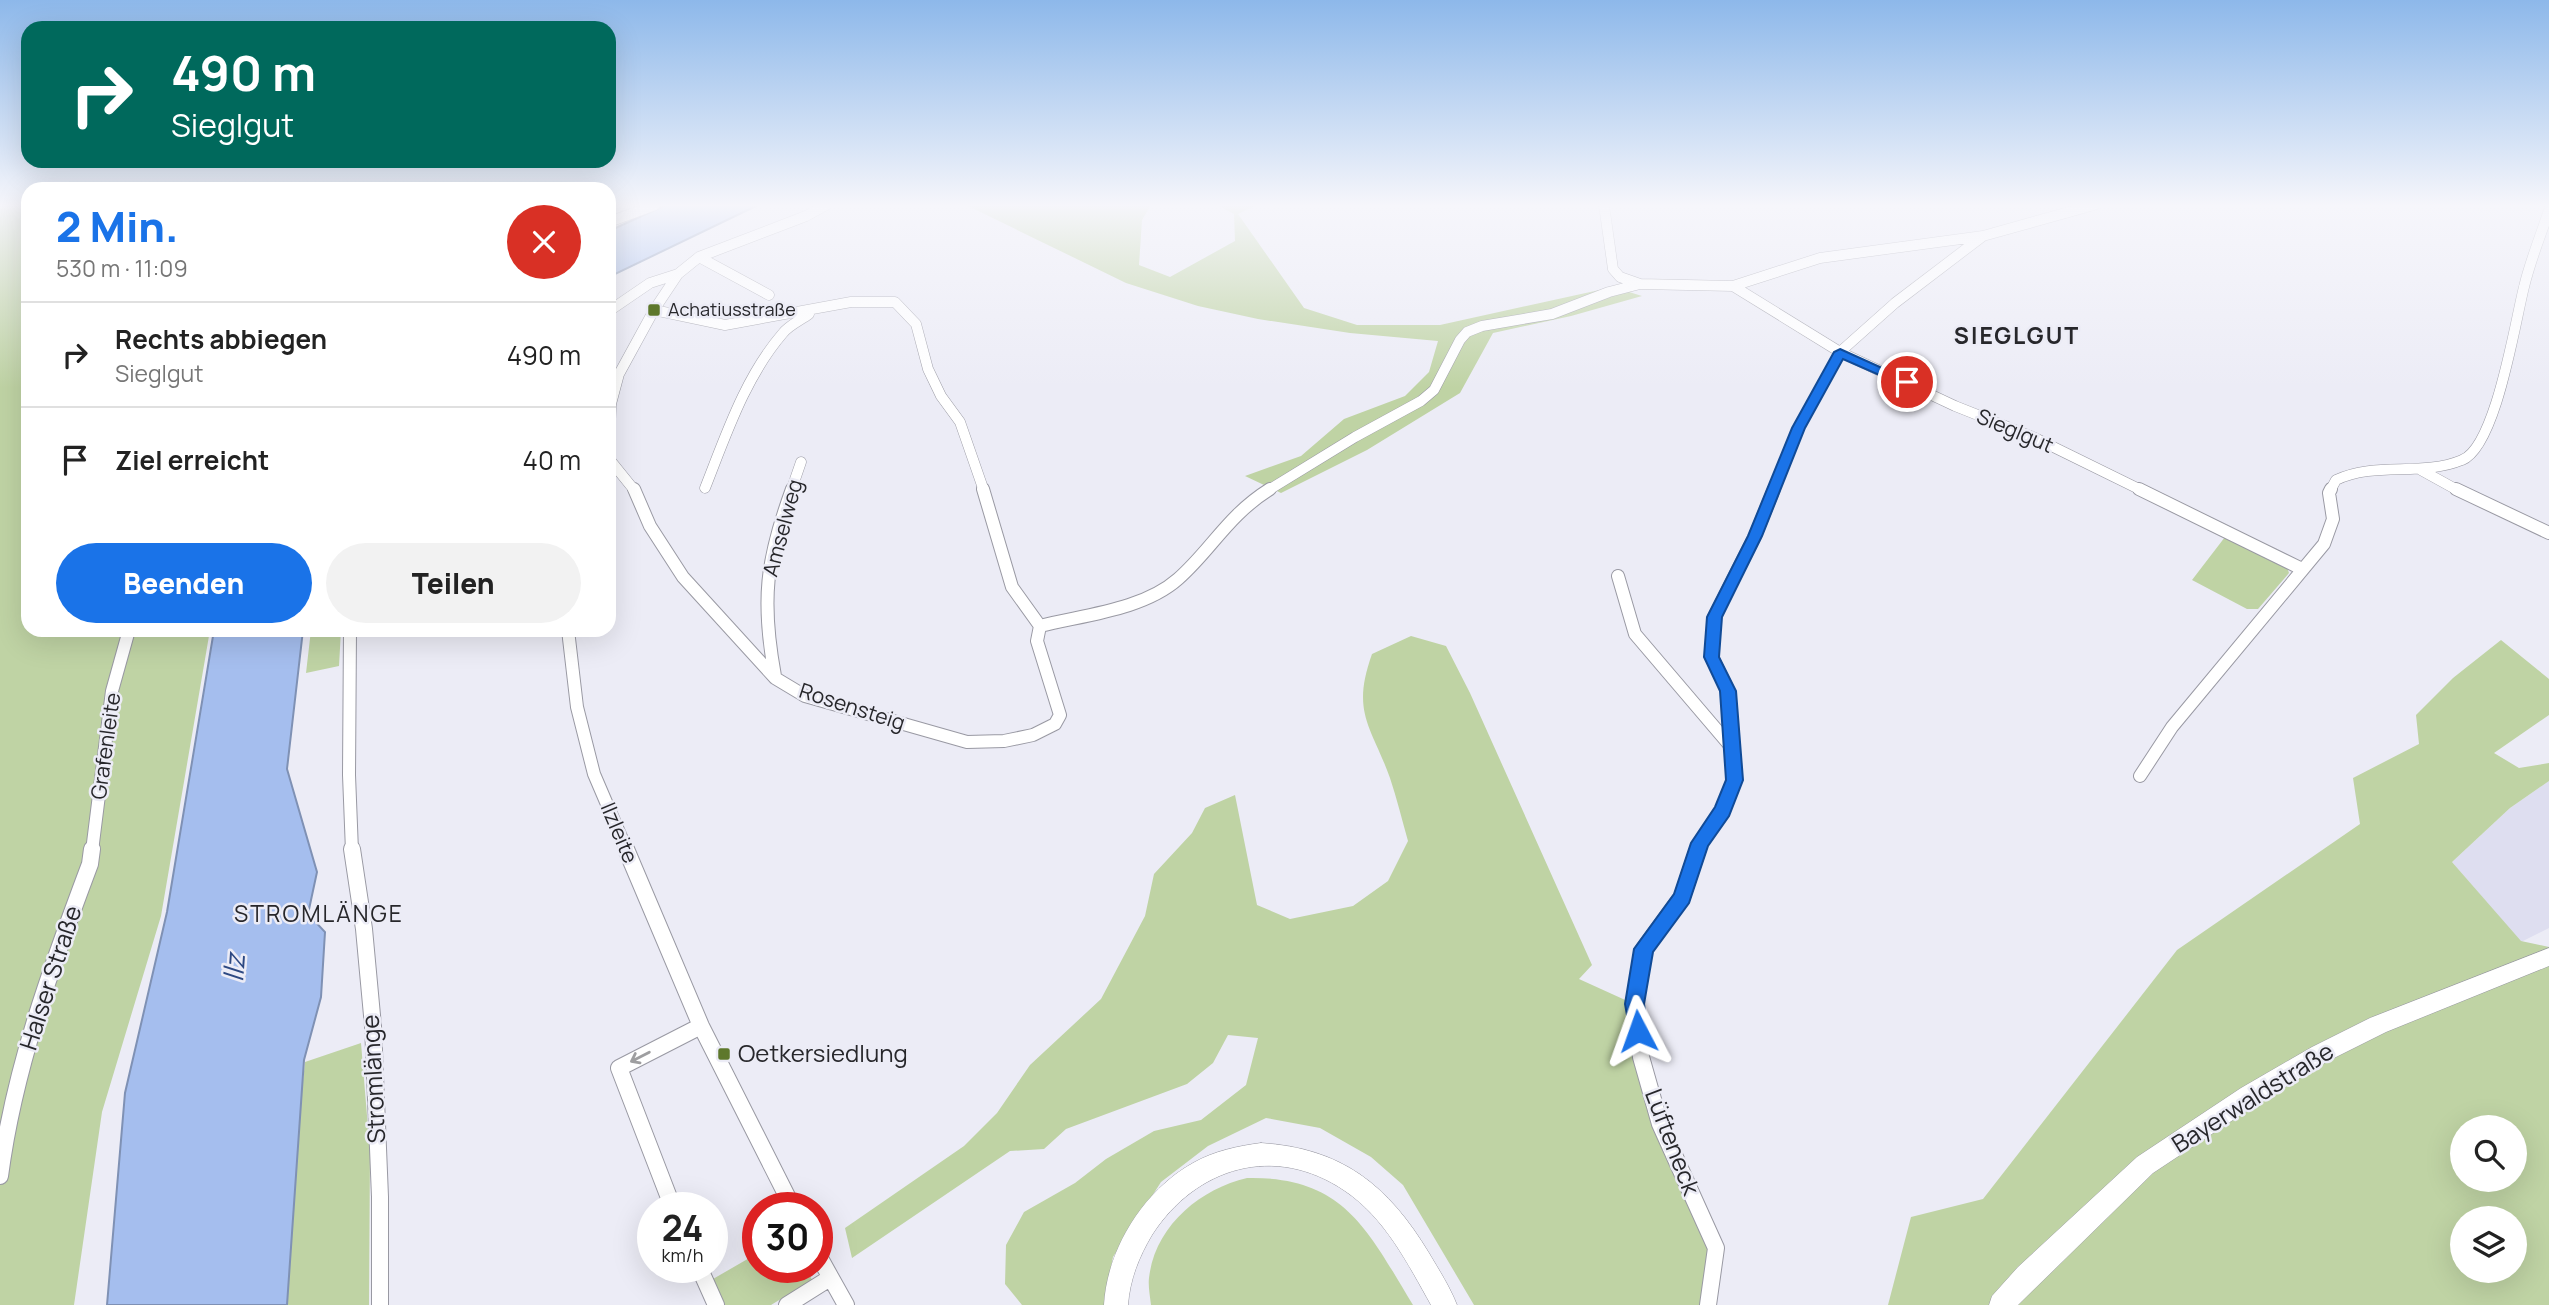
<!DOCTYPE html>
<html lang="de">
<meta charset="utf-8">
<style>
:root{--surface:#fff;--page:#f2f2f2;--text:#222;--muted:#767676;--line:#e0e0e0;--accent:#1a73e8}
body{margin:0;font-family:Manrope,sans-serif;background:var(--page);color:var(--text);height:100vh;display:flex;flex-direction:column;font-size:26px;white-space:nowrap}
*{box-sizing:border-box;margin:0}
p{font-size:23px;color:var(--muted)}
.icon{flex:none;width:38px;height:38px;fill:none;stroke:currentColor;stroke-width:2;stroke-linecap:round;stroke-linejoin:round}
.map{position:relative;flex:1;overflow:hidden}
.drawer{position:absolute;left:21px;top:182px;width:595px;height:455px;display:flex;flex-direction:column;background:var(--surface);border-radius:21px;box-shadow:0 7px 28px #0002}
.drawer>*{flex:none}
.top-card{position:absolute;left:21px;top:21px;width:595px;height:147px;border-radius:21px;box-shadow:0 7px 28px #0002;background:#00695c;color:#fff;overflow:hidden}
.buttons{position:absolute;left:2450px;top:1115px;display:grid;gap:14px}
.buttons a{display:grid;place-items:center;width:77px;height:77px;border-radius:50%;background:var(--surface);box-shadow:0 7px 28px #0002;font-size:35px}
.speed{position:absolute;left:637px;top:1192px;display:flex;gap:14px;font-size:35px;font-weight:700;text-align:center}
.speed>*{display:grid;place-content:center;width:91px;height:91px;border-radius:50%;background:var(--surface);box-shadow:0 7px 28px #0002;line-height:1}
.speed small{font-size:18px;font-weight:400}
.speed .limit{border:10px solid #d22;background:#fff;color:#111}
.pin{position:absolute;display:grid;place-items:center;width:60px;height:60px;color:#fff;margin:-30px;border:4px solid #fff;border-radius:50%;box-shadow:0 2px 7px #0007}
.me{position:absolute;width:77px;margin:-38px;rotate:356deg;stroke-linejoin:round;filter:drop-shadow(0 0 5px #0008)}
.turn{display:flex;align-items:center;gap:24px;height:147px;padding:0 35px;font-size:32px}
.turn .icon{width:91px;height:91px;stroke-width:2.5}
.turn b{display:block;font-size:49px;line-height:60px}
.round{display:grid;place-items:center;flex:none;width:74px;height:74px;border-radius:37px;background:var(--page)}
.overview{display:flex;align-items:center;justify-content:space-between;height:119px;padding:0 35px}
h1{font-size:42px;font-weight:800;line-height:52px;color:var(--accent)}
.primary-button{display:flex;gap:14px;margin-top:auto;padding:14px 35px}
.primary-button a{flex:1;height:80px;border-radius:42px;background:var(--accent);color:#fff;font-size:28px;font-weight:800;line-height:80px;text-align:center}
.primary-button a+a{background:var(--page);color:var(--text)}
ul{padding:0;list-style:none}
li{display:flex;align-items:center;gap:21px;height:105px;padding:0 35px;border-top:2px solid var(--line)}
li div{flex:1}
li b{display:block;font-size:26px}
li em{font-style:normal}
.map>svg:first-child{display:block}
.built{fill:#dedef0}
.green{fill:#bfd3a4;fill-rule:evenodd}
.water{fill:#a5beee;stroke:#7f91b4;stroke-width:2}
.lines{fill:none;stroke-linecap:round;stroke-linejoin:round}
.street-far2-casing{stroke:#9999a3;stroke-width:11}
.street-far1-casing{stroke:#9999a3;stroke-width:14}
.street-casing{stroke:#9999a3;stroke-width:18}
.primary-casing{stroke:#9999a3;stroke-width:1}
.street-far2{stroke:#fff;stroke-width:10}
.street-far1{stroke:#fff;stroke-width:12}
.street{stroke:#fff;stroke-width:16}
.primary{fill:#fff;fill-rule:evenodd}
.oneway{stroke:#9e9ea0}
.route{fill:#1a73e8;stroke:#114b97;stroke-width:2}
.poi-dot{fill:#5e782c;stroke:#ececf6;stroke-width:2.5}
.labels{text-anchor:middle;stroke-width:5;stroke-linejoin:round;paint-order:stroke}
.far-poi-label{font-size:18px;fill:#27272b;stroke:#ececf6;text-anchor:start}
.street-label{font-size:21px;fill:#27272b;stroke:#ececf6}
.far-district-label{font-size:23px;font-weight:bold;letter-spacing:2px;fill:#27272b;stroke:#ececf6}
.neighbourhood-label{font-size:23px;letter-spacing:2px;fill:#27272b;stroke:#ececf6}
.near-street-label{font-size:24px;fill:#27272b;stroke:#ececf6}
.near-poi-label{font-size:24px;fill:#27272b;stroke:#ececf6;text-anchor:start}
.near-water-label{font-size:28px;font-style:italic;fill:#2c4882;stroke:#ececf6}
</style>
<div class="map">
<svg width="2549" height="1305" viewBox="0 0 2549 1305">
<rect width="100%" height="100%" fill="#ececf6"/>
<path class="built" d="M2549 781V928L2521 942 2452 862 2510 808Z"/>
<path class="green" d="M0 205H28V630H210L161 916 102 1112 74 1305H0Z
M966 205H1151L1142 220 1139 265 1170 277 1235 241 1234 214 1217 205H1257L1238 214 1304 308 1357 325H1440L1613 287 1642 296 1571 316 1493 333 1460 393 1367 450 1281 493 1245 476 1301 456 1344 419 1405 396 1429 372 1438 341 1350 333 1258 319 1198 306 1126 283Z
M2225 537 2287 567 2289 573 2258 609H2247L2192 580Z
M311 630H341L339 666 306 673Z
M1411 636 1446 646 1470 693 1592 965 1579 979 1634 1004 1641 1057 1716 1248 1708 1305H1474L1403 1185 1371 1157 1320 1128 1266 1118 1208 1146 1161 1182 1113 1257 1104 1305H1022L1005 1284 1006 1245 1024 1212 1075 1183 1106 1159 1154 1131 1201 1120 1246 1085 1258 1038 1228 1035 1213 1063 1187 1084 1066 1129 1044 1149 1010 1151 852 1258 845 1228 964 1146 997 1113 1030 1065 1101 999 1145 916 1154 874 1192 833 1205 808 1235 795 1257 905 1290 919 1353 906 1388 881 1408 841C1402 820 1397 799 1390 778 1371 725 1351 713 1372 654Z
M2501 640 2549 679V715L2494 753 2519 768 2549 763V781L2510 808 2452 862 2521 941 2549 947V1305H1888L1911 1217 1983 1199 2177 950 2360 824 2353 778 2419 744 2416 715 2453 678ZM2462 1127H2515V1180H2462ZM2462 1218H2515V1270H2462Z
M361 1043 370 1152 369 1305H282L287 1230 305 1062Z
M1247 1178C1345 1176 1368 1231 1413 1305H1151C1150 1296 1148 1286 1149 1278 1155 1226 1200 1189 1247 1178Z
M758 1253V1267H806L812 1280 771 1305H723L713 1279Z"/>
<path class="water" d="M666 205H758L609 277V231Z
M214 630H303L287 769 317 872 308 914 325 932 321 997 304 1060 287 1305H107L125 1093 167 912Z"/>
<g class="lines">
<defs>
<path id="street-far2" d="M1604 205 1613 269 1620 277 1640 284 1733 286 1820 258 1983 236 2094 205
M609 222 655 205
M699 257 769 295
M1733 286 1840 352 1955 406 2033 437 2143 491
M654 310 725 325 851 302H895L916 324 928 369 941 396 960 422 984 491
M609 311 650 283 678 274
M610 460 635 491
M609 462 611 404 619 374 654 310 678 274 699 257 806 216 826 205
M2421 470 2459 491
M705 488C726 435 745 377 783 333 789 325 801 320 809 314
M791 491 801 462
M1267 491 1355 437 1421 401 1434 390 1460 340 1467 332 1482 326 1552 314 1609 292 1640 284
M1773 491 1799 428 1840 352 1895 303 1983 236
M2330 491 2336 480C2376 461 2421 477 2462 460 2496 447 2515 322 2524 287 2530 261 2541 235 2549 210"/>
<path id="street-far1" d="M634 489 650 526 683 577 775 678 805 696 967 742 1004 741 1033 735 1055 724 1060 715 1037 641 1040 626
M983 489 1012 587 1040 626
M2139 489 2302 569
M2456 489 2549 533
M1618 576 1635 634 1733 749 1735 780 1723 811 1697 851
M1040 626C1083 615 1143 610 1178 579 1212 549 1227 516 1270 489
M350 630 349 775 352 851
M568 630 577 707 594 774 627 851
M775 676C761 601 766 560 792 489
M1733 749 1728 690 1712 657 1714 617 1755 536 1774 489
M2140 776 2172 727 2324 544 2333 519 2329 493 2331 489
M92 851 112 691 129 630"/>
<path id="street" d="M352 849 364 929 373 1026 380 1197V1305
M626 849 701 1026 793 1208
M1698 849 1682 897 1644 949 1634 1004 1641 1057 1660 1124 1716 1248 1708 1305
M0 1176C14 1069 52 965 90 864L92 849
M673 1208 619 1068 701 1026
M817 1253 846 1305
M699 1267 716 1305
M787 1305 830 1278"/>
<path id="primary" d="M2549 948V966L2386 1032 2328 1061 2257 1104 2153 1173 2018 1305H1989L1992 1296 2018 1267 2137 1157 2241 1088 2312 1047 2370 1018Z
M1261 1143C1342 1148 1388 1185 1429 1253 1439 1270 1450 1287 1457 1305H1431C1408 1264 1385 1218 1345 1191 1275 1143 1196 1167 1152 1235 1139 1257 1130 1279 1128 1305H1104C1107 1249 1144 1190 1193 1163 1214 1151 1238 1146 1261 1143Z"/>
</defs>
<use href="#street-far2" class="street-far2-casing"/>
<use href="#street-far1" class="street-far1-casing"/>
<use href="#street" class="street-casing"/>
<use href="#primary" class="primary-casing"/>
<use href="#street-far2" class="street-far2"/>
<use href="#street-far1" class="street-far1"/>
<use href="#street" class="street"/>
<use href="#primary" class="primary"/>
</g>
<defs><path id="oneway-shaft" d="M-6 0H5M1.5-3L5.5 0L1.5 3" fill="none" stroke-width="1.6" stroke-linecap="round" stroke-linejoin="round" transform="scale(1.75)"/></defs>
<use class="oneway" href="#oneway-shaft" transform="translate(640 1057) rotate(153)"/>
<linearGradient id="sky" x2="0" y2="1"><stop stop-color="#8db8ea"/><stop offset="0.53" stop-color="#f6f6fb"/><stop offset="1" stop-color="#f6f6fb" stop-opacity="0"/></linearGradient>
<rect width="2549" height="388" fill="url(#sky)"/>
<path class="route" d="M1840 349 1913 382 1911 385H1902L1843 359 1805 428 1762 536 1722 617 1719 657 1736 691 1743 780 1729 816 1708 846 1689 903 1653 952 1644 1004 1648 1031 1645 1037 1638 1040 1631 1037 1625 1004 1634 949 1674 894 1691 843 1715 807 1726 780 1720 691 1704 657 1707 617 1748 536 1792 428 1834 352Z"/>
<g class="poi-dot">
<rect x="647" y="303" width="14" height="14" rx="3.5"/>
<rect x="717" y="1047" width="14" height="14" rx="3.5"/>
</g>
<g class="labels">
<g class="far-poi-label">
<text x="668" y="316">Achatiusstraße</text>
</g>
<g class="street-label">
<text transform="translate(2015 431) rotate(23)" y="7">Sieglgut</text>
<text transform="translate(783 528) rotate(-75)" y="7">Amselweg</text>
<text transform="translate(852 707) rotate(18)" y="7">Rosensteig</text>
<text transform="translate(106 746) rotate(-82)" y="7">Grafenleite</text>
<text transform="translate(619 833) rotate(67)" y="7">Ilzleite</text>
</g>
<g class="far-district-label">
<text x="2017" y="344">SIEGLGUT</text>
</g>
<g class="neighbourhood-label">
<text x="319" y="922">STROMLÄNGE</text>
</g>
<g class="near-street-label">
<text transform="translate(51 978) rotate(-72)" y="8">Halser Straße</text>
<text transform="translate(374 1079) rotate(-93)" y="8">Stromlänge</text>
<text transform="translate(2253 1098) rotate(-32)" y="8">Bayerwaldstraße</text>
<text transform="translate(1672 1142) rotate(69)" y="8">Lüfteneck</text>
</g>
<g class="near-poi-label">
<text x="738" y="1062">Oetkersiedlung</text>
</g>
<g class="near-water-label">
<text transform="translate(234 968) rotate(-86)" y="10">Ilz</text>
</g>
</g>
</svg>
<div class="buttons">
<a><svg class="icon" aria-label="search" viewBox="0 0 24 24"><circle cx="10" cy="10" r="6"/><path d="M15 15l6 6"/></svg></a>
<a><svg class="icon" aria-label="layers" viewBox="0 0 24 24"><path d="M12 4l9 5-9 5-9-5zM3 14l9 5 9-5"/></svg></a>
</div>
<div class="speed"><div>24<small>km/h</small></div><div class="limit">30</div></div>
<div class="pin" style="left:1907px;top:382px;background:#d93025"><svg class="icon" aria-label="arrive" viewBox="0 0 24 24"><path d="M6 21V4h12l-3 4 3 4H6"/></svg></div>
<svg class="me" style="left:1638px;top:1031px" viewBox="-20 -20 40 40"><path d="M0-17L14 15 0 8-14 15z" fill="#1a73e8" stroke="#fff" stroke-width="4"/></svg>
<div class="top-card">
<div class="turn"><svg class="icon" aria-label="right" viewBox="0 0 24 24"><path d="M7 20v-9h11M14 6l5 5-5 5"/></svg><div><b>490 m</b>Sieglgut</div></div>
</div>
<section class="drawer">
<div class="overview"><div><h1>2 Min.</h1><p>530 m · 11:09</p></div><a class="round" style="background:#d93025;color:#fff"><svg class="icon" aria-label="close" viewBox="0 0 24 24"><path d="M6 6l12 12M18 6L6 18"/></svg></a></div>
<ul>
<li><svg class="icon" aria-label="right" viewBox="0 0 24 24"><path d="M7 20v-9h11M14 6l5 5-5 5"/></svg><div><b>Rechts abbiegen</b><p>Sieglgut</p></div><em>490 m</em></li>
<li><svg class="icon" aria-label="arrive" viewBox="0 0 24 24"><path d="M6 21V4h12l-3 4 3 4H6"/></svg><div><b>Ziel erreicht</b></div><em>40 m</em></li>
</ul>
<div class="primary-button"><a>Beenden</a><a>Teilen</a></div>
</section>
</div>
